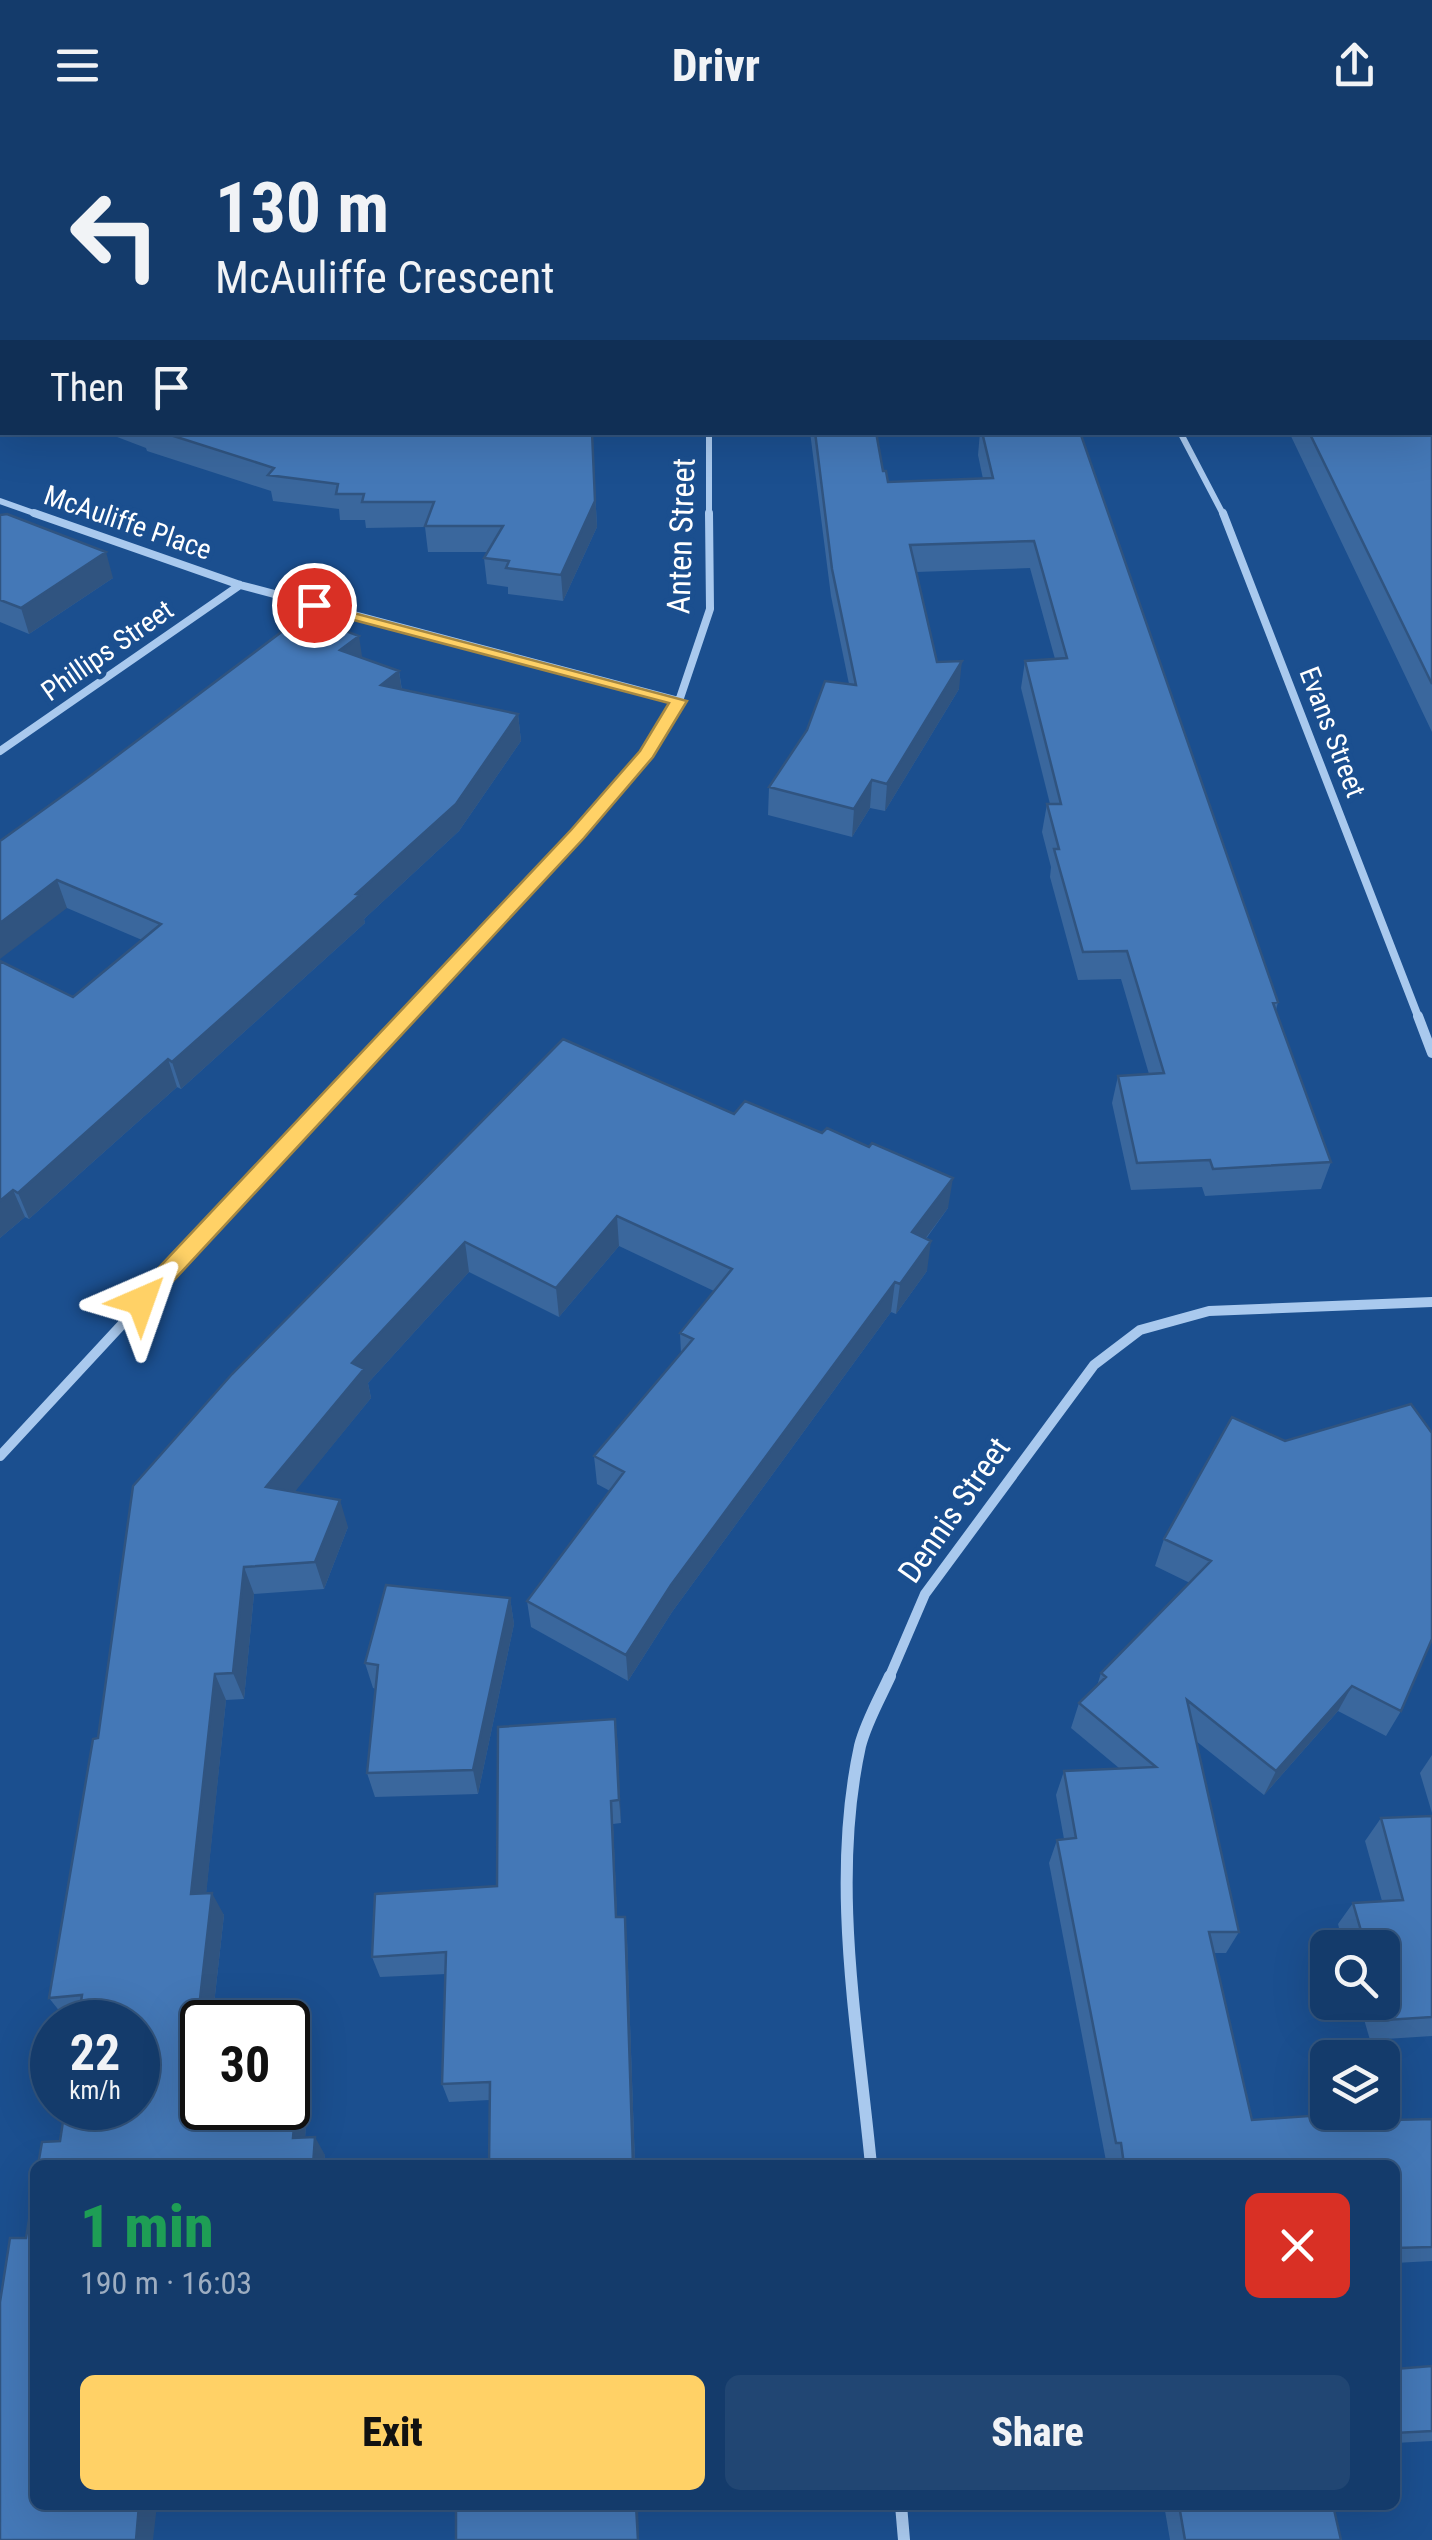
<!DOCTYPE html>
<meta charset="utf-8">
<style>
:root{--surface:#143b6b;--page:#214673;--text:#f1f3f6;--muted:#9dadc1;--line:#33557e;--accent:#ffd166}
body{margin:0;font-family:"Roboto Condensed",sans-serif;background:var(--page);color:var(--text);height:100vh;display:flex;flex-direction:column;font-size:38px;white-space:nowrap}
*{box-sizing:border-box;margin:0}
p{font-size:32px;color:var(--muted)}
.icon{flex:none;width:55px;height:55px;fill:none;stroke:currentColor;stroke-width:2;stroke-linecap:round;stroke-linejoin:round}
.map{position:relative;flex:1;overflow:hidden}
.sheet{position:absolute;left:30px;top:2030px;width:1370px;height:350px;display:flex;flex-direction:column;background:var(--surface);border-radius:15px;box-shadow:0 10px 40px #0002,0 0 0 2px var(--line)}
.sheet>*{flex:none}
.hud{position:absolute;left:0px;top:0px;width:1432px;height:305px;box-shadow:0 10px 40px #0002,0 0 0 2px var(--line);background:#143b6b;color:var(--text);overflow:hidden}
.fabs{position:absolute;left:1310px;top:1800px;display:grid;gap:20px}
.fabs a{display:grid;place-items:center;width:90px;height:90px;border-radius:15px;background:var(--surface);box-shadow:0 10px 40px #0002,0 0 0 2px var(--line);font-size:50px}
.speed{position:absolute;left:30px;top:1870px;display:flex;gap:20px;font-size:50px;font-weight:700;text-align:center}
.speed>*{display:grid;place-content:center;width:130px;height:130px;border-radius:50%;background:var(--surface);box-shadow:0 10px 40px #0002,0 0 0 2px var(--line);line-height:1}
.speed small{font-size:25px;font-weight:400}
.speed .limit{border:5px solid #111;border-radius:15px;background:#fff;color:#111}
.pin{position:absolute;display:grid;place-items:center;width:85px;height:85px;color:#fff;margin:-42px;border:5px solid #fff;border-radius:50%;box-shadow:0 2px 10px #0007}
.me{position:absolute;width:110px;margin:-55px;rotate:43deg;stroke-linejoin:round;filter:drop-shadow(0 0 8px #0008)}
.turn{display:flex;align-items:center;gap:35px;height:210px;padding:0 50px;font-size:45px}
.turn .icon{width:130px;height:130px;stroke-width:2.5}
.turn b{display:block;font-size:70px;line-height:85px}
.then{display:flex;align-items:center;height:95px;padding:0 50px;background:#0003;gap:20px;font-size:38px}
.round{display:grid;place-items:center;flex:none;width:105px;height:105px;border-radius:15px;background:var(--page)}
.head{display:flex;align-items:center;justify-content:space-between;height:170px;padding:0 50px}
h1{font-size:60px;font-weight:800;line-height:75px;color:#1e9e55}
.button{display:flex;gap:20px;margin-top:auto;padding:20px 50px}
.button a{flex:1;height:115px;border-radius:15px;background:var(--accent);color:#111;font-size:40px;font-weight:800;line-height:115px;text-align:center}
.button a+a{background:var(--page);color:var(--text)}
header{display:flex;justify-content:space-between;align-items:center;height:130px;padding:0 50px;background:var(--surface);font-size:45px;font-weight:800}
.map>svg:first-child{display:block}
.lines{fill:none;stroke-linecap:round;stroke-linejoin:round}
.path{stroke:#a9c9ee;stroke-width:4;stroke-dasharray:2.5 4;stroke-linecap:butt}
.minor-far3{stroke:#a9c9ee;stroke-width:6}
.minor-far2{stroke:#a9c9ee;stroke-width:8}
.minor-far1{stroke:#a9c9ee;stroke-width:10}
.minor{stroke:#a9c9ee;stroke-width:12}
.secondary{fill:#d6e6fa;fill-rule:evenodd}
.wall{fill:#3a679d}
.shaded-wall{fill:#305480}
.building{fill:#4478b7;stroke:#305480;stroke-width:2.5}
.route{fill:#ffd166;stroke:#a68842;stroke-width:2.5}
.labels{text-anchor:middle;stroke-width:10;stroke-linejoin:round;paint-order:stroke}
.far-street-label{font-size:28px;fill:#fff;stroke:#1b4f8f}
.street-label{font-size:32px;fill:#fff;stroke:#1b4f8f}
</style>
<header><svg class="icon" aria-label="menu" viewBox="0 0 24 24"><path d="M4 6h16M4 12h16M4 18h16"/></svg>Drivr<svg class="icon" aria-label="share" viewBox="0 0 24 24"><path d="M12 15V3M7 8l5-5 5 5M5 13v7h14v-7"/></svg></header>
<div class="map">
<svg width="1432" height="2410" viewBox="0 0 1432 2410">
<rect width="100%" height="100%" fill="#1b4f8f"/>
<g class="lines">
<path class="path" d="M1270 0 1275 2"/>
<path class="minor-far3" d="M139 2 164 0
M709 302V386
M1180 302 1224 386
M0 371 42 386"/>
<path class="minor-far2" d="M34 383 240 455 679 571
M1223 383 1419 889
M0 621 240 455
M406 889 647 624 679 571 710 479 709 383"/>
<path class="minor-far1" d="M1418 886 1432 923
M0 1326 408 886
M889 1548 925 1464 1094 1235 1140 1200 1209 1181 1432 1172"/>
<path class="minor" d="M871 2035C858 1898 830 1753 860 1616 866 1592 880 1568 890 1546
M901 2375 904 2410"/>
<path class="secondary" d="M1430 19H1432L1430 26Z"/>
</g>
<path class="wall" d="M206 0H752V2H206Z
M831 0H980V2H832Z
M1432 172V602L1289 302H1430Z
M0 212H2V267L0 266Z
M104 302H592L597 397 563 471 508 464V457L487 454 484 428 488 422H428L425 397 366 398 365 390H340L339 379 273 371 271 361 147 321 146 318Z
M810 302H876L883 341 888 352 983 349 978 325 980 302H1080L1278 872 1276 880 1331 1032 1321 1059 1205 1066 1202 1057 1131 1060 1112 973 1118 946 1149 944 1121 849 1078 850 1050 747 1051 737 1042 702 1047 674H1050L1021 558 1025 531 1055 529 1030 438 916 442 937 532 959 559 885 681 870 678 852 707 768 685 769 657 849 554 831 466Z
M0 385 113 448 29 504 0 492Z
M362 528 399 541 402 560 518 584 521 611 459 701 364 789 365 793 181 959 177 957 29 1089 25 1087 0 1108V831L73 867 142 810 67 778 0 711Z
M563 909 948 1078 926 1109 927 1141 896 1184 891 1182 672 1482 628 1551 531 1497 527 1471 610 1361 597 1354 594 1326 681 1223 680 1203 714 1161 619 1116 559 1187 469 1142 368 1253 371 1268 294 1362 348 1397 324 1459 254 1464 244 1569 226 1570 206 1763 224 1785 212 1892H202V1978L307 1979 305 2008 325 2025 324 2035H38L60 2011 78 1887 65 1888 49 1868 98 1608Z
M1232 1287 1401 1581 1386 1606 1338 1581 1264 1665 1196 1611 1239 1802 1226 1823H1213L1252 1990 1353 1991 1432 1989V2131L1395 2133V2035H1111L1110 2030 1106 2031 1049 1733 1057 1710 1064 1709 1056 1665 1064 1641 1119 1638 1071 1598 1079 1573 1097 1556 1101 1543 1190 1453 1155 1436 1164 1409Z
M510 1468 514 1494 478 1664 375 1667 367 1643 376 1559 373 1558 365 1533Z
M615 1589 621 1693 613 1694 617 1787 627 1808 635 2035H489L490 1970 449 1972 442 1954 446 1844 380 1847 372 1827 497 1756Z
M1432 1625V1683L1420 1643Z
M1432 1686V1906L1370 1910 1359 1872H1382V1818H1344L1338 1794 1353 1773 1382 1771 1365 1711 1381 1688Z
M1432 2236V2311L1395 2313V2239Z
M1164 2375H1333L1341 2410H1170Z"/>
<path class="shaded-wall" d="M2 65V86H0V66Z
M592 302 597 397 563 471 561 445Z
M106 422 113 448 29 504 21 478Z
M359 506 363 533 340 520Z
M962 531 959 559 885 681 887 654Z
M399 541 403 569 381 555Z
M518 584 521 611 459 701 364 789 365 793 181 959 172 932 356 764Z
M872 650 870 678 852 707 854 679Z
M57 750 67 778 0 829V793Z
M168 929 177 957 29 1089 18 1063Z
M953 1048 948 1078 908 1132 912 1102Z
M13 1060 25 1087 0 1108V1071Z
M617 1086 619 1116 559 1187 556 1158Z
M931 1111 927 1141 896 1184 900 1154Z
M465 1112 469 1142 368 1253 371 1268 276 1385 266 1357 352 1233Z
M895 1152 891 1182 672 1482 628 1551 626 1525 671 1455Z
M340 1370 348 1397 324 1459 315 1432Z
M244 1437 254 1464 244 1569 233 1543Z
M510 1468 514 1494 478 1664 473 1640Z
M215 1544 226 1570 204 1786 191 1764Z
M1352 1556 1338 1581 1264 1665 1276 1641Z
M615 1589 618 1614 621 1693 619 1670Z
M611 1671 613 1694 618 1809 616 1787Z
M212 1763 224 1785 212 1892H202V1978L189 1966Z
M625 1787 627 1808 635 2035H633Z
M297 1961 307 1979 304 2025 293 2008Z
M315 2007 325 2025 324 2035H313Z
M139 2375H157L153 2410H136Z
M636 2375H638L639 2410H638Z"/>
<path class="building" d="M0 0H37V2H2V65L0 66Z
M206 0H586L551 2H206Z
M844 0H919L886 2H846Z
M1430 172H1432V554L1309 302H1430Z
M0 212H2V244L0 243Z
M161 302H592L595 371 561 445 506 438 509 431 484 428 503 396H425L434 372H362L364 364H336L338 354 268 345 274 338Z
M815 302H876L883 341H886L888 352 993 348 982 302H1080L1278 872 1273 873 1331 1032 1213 1039 1210 1030 1137 1033 1118 946 1164 943 1127 821 1083 822 1054 719H1059L1047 674H1061L1025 531 1067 528 1034 411 910 415 937 532 962 531 887 654 872 650 854 679 769 657 807 600 825 551 856 555 832 439Z
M7 384 106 422 21 478 0 470V385Z
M304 485 359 506 340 520 399 541 381 555 518 584 456 674 356 764 360 765 172 932 168 929 18 1063 13 1060 0 1071V831L73 867 161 794 57 750 0 793V711L86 649Z
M563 909 734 984 745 971 822 1003 827 998 869 1017 872 1013 953 1048 912 1102 931 1111 900 1154 895 1152 671 1455 626 1525 527 1471 624 1342 594 1326 693 1209 680 1203 732 1139 617 1086 556 1158 465 1112 352 1233 364 1239 266 1357 340 1370 315 1432 244 1437 233 1543 215 1544 191 1764 212 1763 189 1966 202 1965V1978H288V1961H297L293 2008 315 2007 313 2035H38L42 2012 60 2011 65 1978H138V1892H78L82 1865 49 1868 93 1609 98 1608 133 1356 232 1244Z
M1411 1274 1432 1303V1509L1401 1581 1352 1556 1276 1641 1187 1570 1239 1802H1209L1252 1990 1351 1983 1353 1991 1432 1989V2117L1395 2118V2035H1124L1121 2013H1116L1057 1710 1076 1708 1064 1641 1156 1637 1079 1573 1106 1547 1101 1543 1211 1431 1164 1409 1232 1287 1285 1311Z
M386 1455 510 1468 473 1640 367 1643 378 1535 365 1533Z
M615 1589 619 1670 611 1671 616 1787H625L633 2035H489L490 1952 442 1954 446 1822 372 1827 375 1764 497 1756 498 1597Z
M1432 1686V1887L1386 1890 1381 1872 1382 1818H1366L1353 1773 1403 1770 1381 1688Z
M35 2053V2375H139L136 2410H0V2172L10 2108H26Z
M1432 2236V2301L1395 2303V2239Z
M456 2375H636L638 2410H456Z
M1179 2375H1333L1341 2410H1185Z"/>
<path class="route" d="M308 471 687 571 653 627 584 708 149 1177 141 1180 130 1171 133 1165 571 700 640 621 669 573 308 478Z"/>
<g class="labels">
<g class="far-street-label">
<text transform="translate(128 392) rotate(19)" y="10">McAuliffe Place</text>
<text transform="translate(107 520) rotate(-35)" y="10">Phillips Street</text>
<text transform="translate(1333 602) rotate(69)" y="10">Evans Street</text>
</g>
<g class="street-label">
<text transform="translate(681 406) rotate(-88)" y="11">Anten Street</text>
<text transform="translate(954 1380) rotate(-55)" y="11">Dennis Street</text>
</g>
</g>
</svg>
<div class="fabs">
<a><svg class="icon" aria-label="search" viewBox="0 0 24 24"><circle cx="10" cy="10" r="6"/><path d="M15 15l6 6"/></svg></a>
<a><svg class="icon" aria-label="layers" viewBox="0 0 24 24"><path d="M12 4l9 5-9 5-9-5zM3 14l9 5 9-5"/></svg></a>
</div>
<div class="speed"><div>22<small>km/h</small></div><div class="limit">30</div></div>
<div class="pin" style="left:314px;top:475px;background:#d93025"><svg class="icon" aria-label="arrive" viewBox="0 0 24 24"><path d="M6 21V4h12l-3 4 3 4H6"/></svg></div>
<svg class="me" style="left:141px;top:1171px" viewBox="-20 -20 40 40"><path d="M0-17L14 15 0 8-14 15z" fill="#ffd166" stroke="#fff" stroke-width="4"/></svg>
<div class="hud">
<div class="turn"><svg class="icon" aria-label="left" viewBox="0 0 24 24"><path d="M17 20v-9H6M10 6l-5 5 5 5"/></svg><div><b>130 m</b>McAuliffe Crescent</div></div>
<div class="then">Then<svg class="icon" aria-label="arrive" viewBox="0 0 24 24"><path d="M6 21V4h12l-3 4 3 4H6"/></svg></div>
</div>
<section class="sheet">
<div class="head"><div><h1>1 min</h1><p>190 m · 16:03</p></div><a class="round" style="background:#d93025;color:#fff"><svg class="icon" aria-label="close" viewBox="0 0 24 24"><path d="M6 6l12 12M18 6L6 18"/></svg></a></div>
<div class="button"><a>Exit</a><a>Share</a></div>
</section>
</div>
